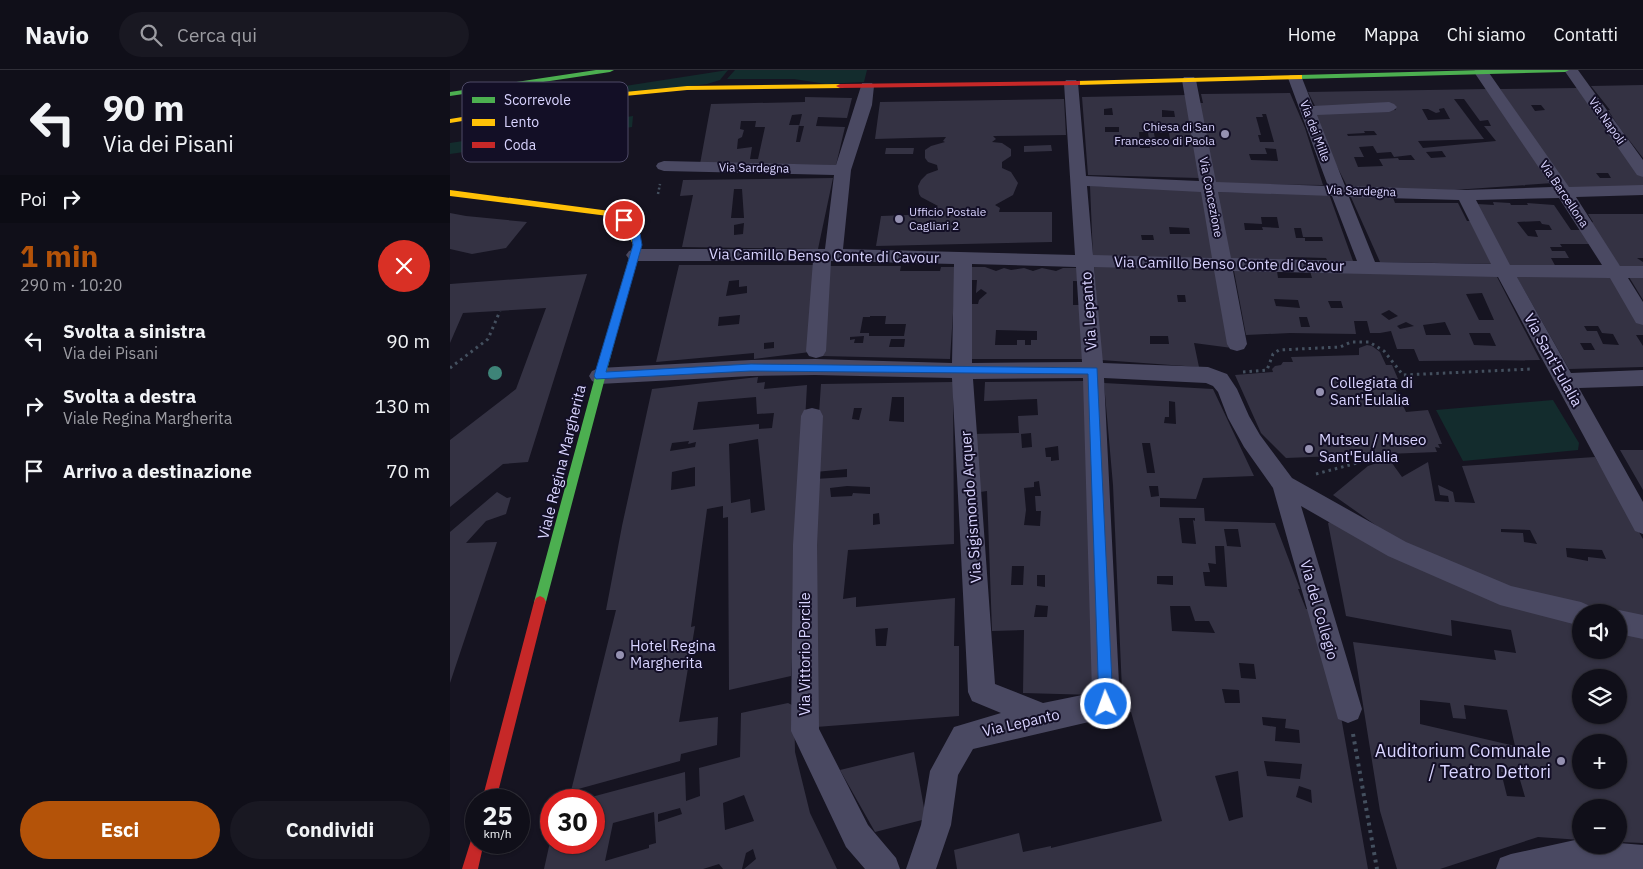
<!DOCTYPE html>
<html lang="it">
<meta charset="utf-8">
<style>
:root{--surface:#100f19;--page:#191822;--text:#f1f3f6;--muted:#9c9ca2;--line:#302f38;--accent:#b45309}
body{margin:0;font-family:"IBM Plex Sans",sans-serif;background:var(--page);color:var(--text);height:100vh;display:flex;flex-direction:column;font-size:19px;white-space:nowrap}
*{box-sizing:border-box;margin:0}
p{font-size:16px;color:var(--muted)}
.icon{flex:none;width:28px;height:28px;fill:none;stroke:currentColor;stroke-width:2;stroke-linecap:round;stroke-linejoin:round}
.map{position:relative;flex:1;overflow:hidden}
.sheet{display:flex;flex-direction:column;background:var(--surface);width:450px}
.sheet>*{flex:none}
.banner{background:#100f19;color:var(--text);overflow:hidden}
.tools{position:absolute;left:1122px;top:534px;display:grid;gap:10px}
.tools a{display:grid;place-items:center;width:55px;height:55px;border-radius:50%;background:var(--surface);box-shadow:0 1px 4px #0004,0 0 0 1px var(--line);font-size:25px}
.speed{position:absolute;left:15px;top:719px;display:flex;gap:10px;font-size:25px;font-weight:700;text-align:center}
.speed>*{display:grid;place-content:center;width:65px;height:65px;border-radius:50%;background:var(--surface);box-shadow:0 1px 4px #0004,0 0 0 1px var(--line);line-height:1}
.speed small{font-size:12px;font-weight:400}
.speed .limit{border:8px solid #d22;background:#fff;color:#111}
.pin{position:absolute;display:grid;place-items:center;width:42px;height:42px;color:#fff;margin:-21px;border:2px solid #fff;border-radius:50%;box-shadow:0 1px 5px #0007}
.me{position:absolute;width:55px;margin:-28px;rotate:358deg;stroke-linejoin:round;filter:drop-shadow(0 0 4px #0008)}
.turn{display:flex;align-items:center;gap:18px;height:105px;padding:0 20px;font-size:22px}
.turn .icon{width:65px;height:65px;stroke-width:2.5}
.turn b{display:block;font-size:35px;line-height:42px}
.then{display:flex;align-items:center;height:48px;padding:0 20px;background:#0003;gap:10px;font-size:19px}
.round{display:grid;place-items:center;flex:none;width:52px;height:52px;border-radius:26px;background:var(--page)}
.headline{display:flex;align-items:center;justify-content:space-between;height:85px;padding:0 20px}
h1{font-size:30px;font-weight:700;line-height:38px;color:var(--accent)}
.cta{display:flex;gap:10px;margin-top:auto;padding:10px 20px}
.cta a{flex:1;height:58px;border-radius:30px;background:var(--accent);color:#fff;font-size:20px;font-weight:700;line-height:58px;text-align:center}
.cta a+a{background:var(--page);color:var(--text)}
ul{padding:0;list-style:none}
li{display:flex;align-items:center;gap:15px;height:65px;padding:0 20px}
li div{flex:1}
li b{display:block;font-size:19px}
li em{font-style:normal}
header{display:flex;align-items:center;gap:30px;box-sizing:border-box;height:70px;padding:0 25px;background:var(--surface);border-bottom:1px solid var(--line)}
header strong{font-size:24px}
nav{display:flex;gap:28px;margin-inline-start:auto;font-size:18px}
.search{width:350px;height:45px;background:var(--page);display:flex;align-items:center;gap:12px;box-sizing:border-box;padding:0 18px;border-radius:28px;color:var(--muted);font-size:19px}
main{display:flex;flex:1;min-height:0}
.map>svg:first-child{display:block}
.green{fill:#132c2d}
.building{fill:#343243;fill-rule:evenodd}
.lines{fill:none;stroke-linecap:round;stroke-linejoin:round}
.path-far2{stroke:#44505f;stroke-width:2.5;stroke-dasharray:2 2.5;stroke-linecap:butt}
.path-far1{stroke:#44505f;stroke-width:3;stroke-dasharray:2.5 4;stroke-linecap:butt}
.path{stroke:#44505f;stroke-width:4;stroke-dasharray:3 4.5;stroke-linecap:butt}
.street{fill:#4a4962;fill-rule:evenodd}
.fast{fill:#4caf50;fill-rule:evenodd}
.slow{fill:#ffc107;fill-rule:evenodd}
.jam{fill:#c62828;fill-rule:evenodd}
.tree{fill:#3e8478}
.route{fill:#1a73e8;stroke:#114b97}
.poi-dot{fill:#9591b1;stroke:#130f26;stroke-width:2}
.labels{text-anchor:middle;stroke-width:4;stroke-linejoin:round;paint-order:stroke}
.far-street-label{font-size:12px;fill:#d9d4ff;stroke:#130f26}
.far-poi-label{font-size:12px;fill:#d9d4ff;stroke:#130f26;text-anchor:end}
.street-label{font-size:15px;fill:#d9d4ff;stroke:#130f26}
.poi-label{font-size:15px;fill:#d9d4ff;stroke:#130f26;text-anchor:start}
.near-poi-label{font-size:18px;fill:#d9d4ff;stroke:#130f26;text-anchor:end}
.key{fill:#130f26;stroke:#4e4a67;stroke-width:1}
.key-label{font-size:14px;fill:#d9d4ff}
</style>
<header>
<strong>Navio</strong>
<div class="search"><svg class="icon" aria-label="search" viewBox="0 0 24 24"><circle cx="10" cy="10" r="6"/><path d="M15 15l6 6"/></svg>Cerca qui</div>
<nav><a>Home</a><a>Mappa</a><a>Chi siamo</a><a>Contatti</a></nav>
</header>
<main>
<section class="sheet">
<div class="banner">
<div class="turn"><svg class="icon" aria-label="left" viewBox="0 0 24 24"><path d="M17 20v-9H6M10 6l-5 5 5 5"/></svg><div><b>90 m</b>Via dei Pisani</div></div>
<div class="then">Poi<svg class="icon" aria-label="right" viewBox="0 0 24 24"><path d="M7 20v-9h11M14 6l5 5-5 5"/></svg></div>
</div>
<div class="headline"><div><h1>1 min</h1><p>290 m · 10:20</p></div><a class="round" style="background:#d93025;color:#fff"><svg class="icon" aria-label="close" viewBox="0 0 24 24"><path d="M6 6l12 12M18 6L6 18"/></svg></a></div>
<ul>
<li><svg class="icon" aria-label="left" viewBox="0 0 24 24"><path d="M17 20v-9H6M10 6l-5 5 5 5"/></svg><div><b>Svolta a sinistra</b><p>Via dei Pisani</p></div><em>90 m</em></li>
<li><svg class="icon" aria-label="right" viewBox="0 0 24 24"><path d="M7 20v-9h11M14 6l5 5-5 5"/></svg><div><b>Svolta a destra</b><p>Viale Regina Margherita</p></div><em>130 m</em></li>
<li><svg class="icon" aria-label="arrive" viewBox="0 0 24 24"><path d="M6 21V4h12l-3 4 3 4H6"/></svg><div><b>Arrivo a destinazione</b></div><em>70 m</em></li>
</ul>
<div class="cta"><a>Esci</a><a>Condividi</a></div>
</section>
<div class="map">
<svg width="1193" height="799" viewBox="0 0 1193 799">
<rect width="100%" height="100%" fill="#161421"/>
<path class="green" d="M278 0 270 10 257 14 84 35 59 34Z
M285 0H417L414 12 376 14 344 9H277Z
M183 46 182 57 150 62 149 77 122 81 123 67 87 72 89 60Z
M52 65 50 77 0 84V73Z
M1103 330 1129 373 1128 380 1013 391 986 340Z"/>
<path class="building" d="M1193 15V88L1169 57 1158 40H1160L1141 16Z
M1127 18 1193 107V118L1118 119 1050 19ZM1081 35H1091L1095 40 1085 41ZM1146 103H1158L1161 108H1150Z
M1037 19 1103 113 1004 120 898 118 860 44 946 40 942 34 866 38 858 22ZM1004 29H1014L1030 51 1038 50 1041 56H1034L1046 71 973 78 968 71 1034 69ZM994 38 1000 49 978 50 972 39H978L986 43 990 42 989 39ZM914 61H924L927 65 898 66 897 64 915 63ZM923 76 927 83 941 82 944 87 961 85 965 90H949L948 88 929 89 933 96 908 97 904 87H914L909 77ZM992 81 996 87 981 88 976 82Z
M840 23 855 58 873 115 764 114 749 33H753L751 24ZM812 44H816L824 72H810L808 65H811L806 47H813ZM815 78 826 79 828 91 801 90 799 84H817Z
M737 25 749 108 638 105 632 27ZM662 38 663 45H654V39ZM712 40 724 41 725 47H712ZM655 57H669V62H655ZM689 62H698L700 78H690ZM719 62 720 70 705 69 704 63Z
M355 27 402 28 397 48 368 47 366 56 395 57 386 95 250 94 261 34 355 32ZM352 44 349 56H354L350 72H346L349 55H339L342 45ZM291 51H306L305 57H315L308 89H300L302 77 287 79 288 69 292 67 294 60 290 59Z
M614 29 616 65 543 66 546 69 542 72 552 73 561 79V86L552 92V98L561 102 568 113 563 125 545 135 550 138 549 142H602V172L426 176 431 146 486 144 482 140 488 136 471 127 469 124 468 116 471 110 477 104 488 100 487 95 478 92 475 88V80L481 76 495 72 493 71 496 67 425 69 430 32Z
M601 75 602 81 574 82V76Z
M436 78H464L463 84H435Z
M383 108 368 179 232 177 243 125 230 126 233 110ZM284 119H292L294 148H281ZM294 153 293 164 284 165V155Z
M640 116 751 119 766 189 643 187ZM719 157 739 158 740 164H720ZM691 165H703L704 170H692Z
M766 122 879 124 903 191 877 190 876 188 839 187V190L778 189ZM811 147H827L829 158 812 157 813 160H795L794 153 812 154ZM844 158H851L853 167H872L873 171H855V168H846Z
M900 125H942L945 133H1008L1017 151H1026L1048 194 930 192Z
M1043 132 1060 133 1061 135H1078L1077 133 1104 135 1121 160H1135L1144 174H1110L1112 177H1100L1102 181H1115L1119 188H1101L1107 199H1061L1027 134 1044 135ZM1090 151 1092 154 1099 155 1102 160H1085L1088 167 1078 166 1067 152Z
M0 143 16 146 77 152 56 178 22 184 0 179Z
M1138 144H1193V188H1187L1193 192V200H1172L1141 153 1143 152Z
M229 195H366L360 282 304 289V283L206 292ZM289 210V217L297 216V223L276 226 279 211ZM290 245 289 254 268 256 269 247ZM324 272V278L314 279V273Z
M377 196H451L450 201H490L491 197H506L500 289 372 286ZM420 246H436L435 254H456L454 266H419V263H410L413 247H420ZM414 266 413 273H404L405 269 400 270V267ZM441 269H455L454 277H439Z
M644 196 769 201 782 278 744 273 749 297 651 290ZM727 225H735L736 232H728ZM700 266H718L719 274H700Z
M520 197H535L546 201 554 198 561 200 574 198 583 201 592 198 606 201 613 198H631V211H623V235H632L634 289H518V234H528L529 230 537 223 531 219 526 223 527 210H519ZM546 260 587 261V270H581V275H575V270H567V275H545Z
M784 201H827L828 208H862L860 201 1046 205 1090 290 969 291 964 279H947L941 261 930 263H920L917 251H904L906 264 840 263 796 265ZM1032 223 1044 250H1029L1016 224ZM824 229 848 230 850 238 826 236ZM878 231H891L893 238H881ZM939 240 948 246 939 250 931 244ZM849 247H857L860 257H851ZM956 252 964 256 950 259 947 256ZM995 252 1001 265H976L973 255ZM1019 263H1040L1046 276 1024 275Z
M137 204 78 392 53 394 0 437V370L66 319 96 238 13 243 0 273V214Z
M1065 204 1164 206 1193 254V265H1186L1193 276V297L1119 299ZM1134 256H1148L1152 263 1163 264 1169 275 1153 274 1147 261H1137ZM1130 273H1141L1145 280H1134Z
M1179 207H1193V230Z
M917 275 922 276 930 282 936 295H942L948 309H944L942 312 956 342 978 340 992 374H988L990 378 985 377 987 382 836 388 811 363 785 305 823 302 822 299 825 296 831 295 833 292H843L841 287 909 285V278Z
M308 307 307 313 315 312 314 319 357 315 341 606 279 620 278 447 273 448V436L257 439 241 557 245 556 229 652 268 647 267 675 231 684 230 691 121 721 166 540H156L172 456 202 319ZM306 327 307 344 324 343 322 358 309 359V354L243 360 248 332ZM308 369 315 440 301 443 300 429 281 433 279 374ZM239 371 238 374 246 372 245 377 220 381 222 373ZM245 397V416L221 420 222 402Z
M635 311 645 625 573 623 574 560 542 561 537 421 523 423 521 364 569 363 568 346 588 345 587 329 534 331 535 312ZM581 363 582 377 572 378 571 364ZM608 376 609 390 601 391V387H596L595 378ZM589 411 591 426H585L586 441H591L590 456 574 455 576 440 574 418 584 417V412ZM562 496H574L573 515H561ZM587 505H595V517L587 516ZM586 535 598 536 597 547H584Z
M503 312 504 474 398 480 393 529 406 527V537L505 528 504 576H509V646L366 657 365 409 397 407V399L365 402 371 314ZM442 327H454V352L439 351ZM404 338H412L409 350 402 349ZM397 416 420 417V424L403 423 402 426 381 427 380 418ZM429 443 430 454 423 455V444ZM438 558 436 576H426L425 559Z
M654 313 763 319 804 406 753 408 746 429 710 428V437L754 438 755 451 825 453 850 519H848L856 539H858L890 641 918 799H507L504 780 569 763 573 782 601 776V778L712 751 681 642 673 643 663 415ZM719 331 725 332 726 354 714 353 715 347H719ZM692 373H700L705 403H697ZM699 416H708L709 426 701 427ZM729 448H745V451L743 450 746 474 732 473ZM774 459H788L791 477 777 476ZM765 476H774L777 517 755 516 753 502H760L758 493 766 494ZM707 506H723V515L707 514ZM720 536H740L745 551H759L765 563 722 561ZM789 593 804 594 806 609 791 608ZM772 619 789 620 790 633H775ZM812 647 836 649 835 658 849 660 850 673 825 671 826 657 813 655ZM814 691 852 694 850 709 817 706ZM788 701 793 747 779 751 765 706ZM849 716 861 720 862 733 846 727Z
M1170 380H1193V420Z
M1145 387 1193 469V549L1169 544V542H1157L1100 533 951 473 883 425 918 396 939 389 952 407 978 392 985 431 999 432 998 426 990 425 988 415 1003 422 1005 432 1025 433 1012 396ZM1051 459 1080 460 1087 474 1074 472 1073 463 1051 462ZM1116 478 1152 480 1156 489 1138 487V491L1117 487Z
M47 422 57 428 61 427 56 444 36 451 16 473 47 472 0 613V462Z
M880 452 1046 532 1131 552V580H1169V561L1193 566V773L1169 772V738H1131V770L1088 767 990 799H947L930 741 903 572 1046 590 1044 580 1066 583 1061 560 1001 550 1002 566 896 546 878 453ZM1131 608H1169V645H1131ZM970 630 1000 633 1003 648 1016 649 1014 635 1057 640 1065 676 970 654ZM1131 672H1169V710H1131ZM1051 702 1068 703 1075 727 1057 726Z
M338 633 344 636 345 682 360 743 387 799H294L306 789 303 779 296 783 292 799H273L269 794 253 799H94L100 772H144V730L134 729 235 702 236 731 250 726 249 698 290 687 291 643ZM294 725 304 751 275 760 273 733ZM230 738 232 744 208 752V744ZM204 742 206 773 199 775V778L155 791 163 753Z
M464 682 476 749 425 762 390 700Z"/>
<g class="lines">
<path class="path-far2" d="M208 124 210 114"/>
<path class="path-far1" d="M0 298 38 269 50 241
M793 302 817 300 823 284 829 280 890 277 901 272H919L934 281 953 305 1082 299
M866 404 907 393"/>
<path class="path" d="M903 664 927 799"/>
<path class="street" d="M1025 0H1037L1119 117 1193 115V125L1126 127 1170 196H1193V208H1178L1193 232V255L1186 253 1160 208 1067 207 1121 303 1193 300V316L1129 318 1193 432V464L1185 461 1048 207 783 201 797 274 794 279 787 281 780 279 777 274 764 200 644 197 653 293 758 297 777 304 787 319 799 346 810 365 842 408 956 472 1061 516 1131 532 1140 536 1143 542H1131V556L1050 535 938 486 851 436 912 639 908 649 898 653 888 649 823 418 794 377 778 348 768 322 763 316 756 313 654 308 670 634 666 644 656 648 523 679 508 705 501 755 486 799H456L471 755 480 701 504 657 551 643 522 631 518 622 502 308 365 305 301 306 149 314 142 311 139 306 142 301 149 298 301 290 365 289 502 293 504 194 381 191 376 281 373 286 366 288 359 286 356 281 363 191H185L179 189 176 185 179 181 185 179H375L384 105 214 101 208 99 206 96 208 93 214 91 386 95 412 13H422L424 16 422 35 401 100 393 179 625 185 614 13 616 10H626L628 13 636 106 749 111 732 10 734 7H744L746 10 766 112 878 116 838 8 840 5H850L852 8 863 36 939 32 944 34 947 37 944 40 939 42 867 45 895 116 1015 120 1102 117 1024 2ZM637 116 751 122 762 188 643 185ZM768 122 882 126 907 191 781 188ZM899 127 1009 130 1041 194 925 192ZM1109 128 1152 195H1060L1026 130ZM522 194 626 197 632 292 522 293ZM633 308 642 623 593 633 545 614 523 309Z
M1114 0H1128L1193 90V107L1187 105Z
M362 338 370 340 373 346 367 475 369 659 418 755 446 788 450 799H415L396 777 341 661 343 475 351 346 354 340Z
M1169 540 1193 545V569L1169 564V542H1163Z
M1125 770H1131V775H1169V773L1193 775V799H1046L1050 788 1061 784Z"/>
<path class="fast" d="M146 0H164L160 2 0 26V22Z
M1033 0H1119L1115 2 849 9 845 7 849 5Z
M160 266 165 270 96 532 94 536 90 538 86 536 84 532 155 270Z"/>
<path class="slow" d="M849 5H852V9L627 15 623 13 627 11Z
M390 14 394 16 393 18 237 20 154 28 0 53V49L154 24 237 16Z
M0 120 160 141C177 147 186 158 191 175L164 273H156L155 270 183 175C178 161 171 153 158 146L0 126Z"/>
<path class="jam" d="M627 11H630V15L390 18 386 16 390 14Z
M90 526 94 528 96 532 46 730H32L84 532 86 528Z
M26 765V772H34L28 799H12L22 767Z"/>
</g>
<circle class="tree" cx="45" cy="303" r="7"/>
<path class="route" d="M174 147 178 148 190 164 192 175 156 302 301 294 647 298 663 634 661 639 656 641 651 639 649 634 638 304 301 301 146 309 144 306 183 175 181 164 170 150Z"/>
<g class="poi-dot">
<circle cx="775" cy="64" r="5"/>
<circle cx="449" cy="149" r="5"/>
<circle cx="870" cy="322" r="5"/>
<circle cx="859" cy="379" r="5"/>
<circle cx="170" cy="585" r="5"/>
<circle cx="1111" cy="691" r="5"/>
</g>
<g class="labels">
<g class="far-street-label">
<text transform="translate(1157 51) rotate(55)" y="4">Via Napoli</text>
<text transform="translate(865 61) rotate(69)" y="4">Via dei Mille</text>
<text transform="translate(304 98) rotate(1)" y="4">Via Sardegna</text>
<text transform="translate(911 121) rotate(2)" y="4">Via Sardegna</text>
<text transform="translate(1114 124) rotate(56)" y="4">Via Barcellona</text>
<text transform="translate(761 127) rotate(79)" y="4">Via Concezione</text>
</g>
<g class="far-poi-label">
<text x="765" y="61">Chiesa di San<tspan x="765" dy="14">Francesco di Paola</tspan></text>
<text x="459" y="146" text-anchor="start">Ufficio Postale<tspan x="459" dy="14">Cagliari 2</tspan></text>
</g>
<g class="street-label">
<text transform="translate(374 186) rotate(1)" y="5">Via Camillo Benso Conte di Cavour</text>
<text transform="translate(779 194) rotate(1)" y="5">Via Camillo Benso Conte di Cavour</text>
<text transform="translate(639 241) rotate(-94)" y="5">Via Lepanto</text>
<text transform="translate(1103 290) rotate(61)" y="5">Via Sant'Eulalia</text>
<text transform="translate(112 392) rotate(-76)" y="5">Viale Regina Margherita</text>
<text transform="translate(521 437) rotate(-94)" y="5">Via Sigismondo Arquer</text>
<text transform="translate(869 540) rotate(74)" y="5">Via del Collegio</text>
<text transform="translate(355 584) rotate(-90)" y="5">Via Vittorio Porcile</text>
<text transform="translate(571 653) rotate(-13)" y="5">Via Lepanto</text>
</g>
<g class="poi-label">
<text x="880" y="318">Collegiata di<tspan x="880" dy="17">Sant'Eulalia</tspan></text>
<text x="869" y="375">Mutseu / Museo<tspan x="869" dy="17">Sant'Eulalia</tspan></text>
<text x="180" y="581">Hotel Regina<tspan x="180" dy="17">Margherita</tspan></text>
</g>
<g class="near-poi-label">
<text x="1101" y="687">Auditorium Comunale<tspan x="1101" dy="21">/ Teatro Dettori</tspan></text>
</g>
</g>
<rect x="12" y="12" width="166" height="80" rx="8" class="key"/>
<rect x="22" y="27" width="23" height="6" fill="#4caf50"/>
<rect x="22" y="49" width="23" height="7" fill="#ffc107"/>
<rect x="22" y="72" width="23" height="6" fill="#c62828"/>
<g class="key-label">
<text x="54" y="35">Scorrevole</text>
<text x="54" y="57">Lento</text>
<text x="54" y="80">Coda</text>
</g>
</svg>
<div class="tools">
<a><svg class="icon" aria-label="sound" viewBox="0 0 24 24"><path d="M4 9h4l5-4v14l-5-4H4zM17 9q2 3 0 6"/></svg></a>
<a><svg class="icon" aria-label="layers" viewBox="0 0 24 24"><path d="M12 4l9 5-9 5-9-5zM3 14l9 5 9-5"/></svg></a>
<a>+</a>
<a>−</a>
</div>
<div class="speed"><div>25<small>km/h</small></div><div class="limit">30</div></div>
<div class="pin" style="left:174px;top:150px;background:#d93025"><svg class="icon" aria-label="arrive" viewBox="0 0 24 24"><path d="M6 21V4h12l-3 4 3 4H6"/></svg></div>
<svg class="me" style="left:656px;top:634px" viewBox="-20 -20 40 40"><circle r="17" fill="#1a73e8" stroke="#fff" stroke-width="3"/><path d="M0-11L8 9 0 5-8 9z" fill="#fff"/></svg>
</div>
</main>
